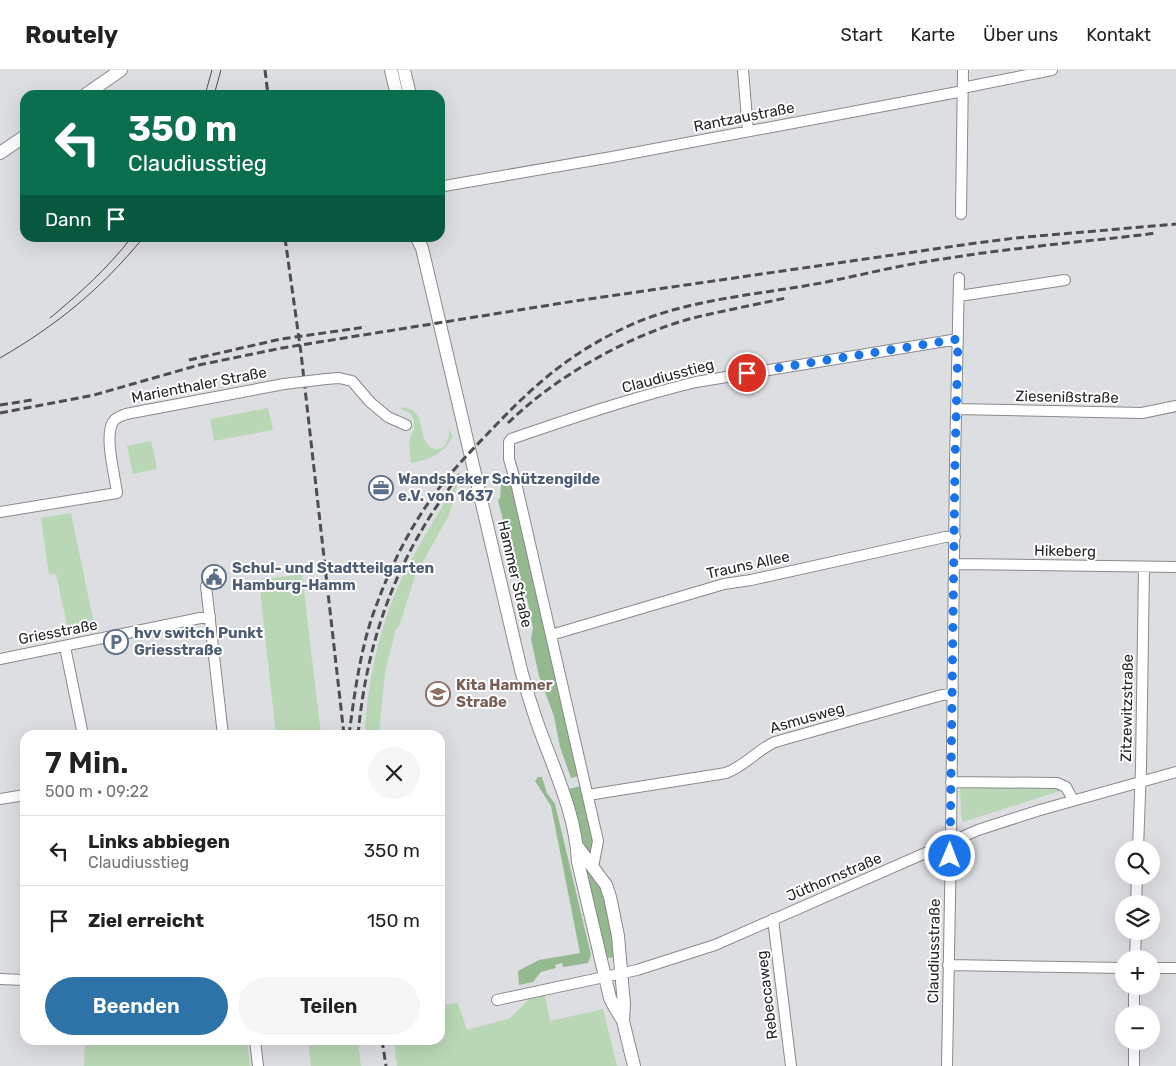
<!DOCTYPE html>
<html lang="de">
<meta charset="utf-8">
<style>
:root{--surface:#fff;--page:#f6f6f6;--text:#222;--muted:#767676;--line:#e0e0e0;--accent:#2e73a8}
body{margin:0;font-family:Rubik,sans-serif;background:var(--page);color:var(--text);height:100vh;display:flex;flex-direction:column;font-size:19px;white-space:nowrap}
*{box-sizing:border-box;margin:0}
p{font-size:16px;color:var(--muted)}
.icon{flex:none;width:28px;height:28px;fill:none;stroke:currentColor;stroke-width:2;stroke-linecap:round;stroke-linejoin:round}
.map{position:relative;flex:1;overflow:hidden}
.panel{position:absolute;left:20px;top:660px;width:425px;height:315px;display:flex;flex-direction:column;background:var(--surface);border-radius:15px;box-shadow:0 5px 20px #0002}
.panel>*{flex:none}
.top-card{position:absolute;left:20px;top:20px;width:425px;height:152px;border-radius:15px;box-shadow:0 5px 20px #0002;background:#0b6e4f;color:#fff;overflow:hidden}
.tools{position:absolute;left:1115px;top:770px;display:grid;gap:10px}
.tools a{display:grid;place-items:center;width:45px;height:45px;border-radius:50%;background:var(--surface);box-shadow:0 5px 20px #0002;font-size:25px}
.pin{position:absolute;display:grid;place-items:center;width:42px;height:42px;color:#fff;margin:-21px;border:2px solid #fff;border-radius:50%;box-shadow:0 1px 5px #0007}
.me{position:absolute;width:55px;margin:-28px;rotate:1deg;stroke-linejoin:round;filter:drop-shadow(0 0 4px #0008)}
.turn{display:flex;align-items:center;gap:18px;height:105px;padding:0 25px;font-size:22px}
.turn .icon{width:65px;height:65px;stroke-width:2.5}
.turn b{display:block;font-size:35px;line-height:42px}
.then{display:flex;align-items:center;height:48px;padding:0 25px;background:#0003;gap:10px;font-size:19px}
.round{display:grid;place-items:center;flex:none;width:52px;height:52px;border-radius:26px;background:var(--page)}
.summary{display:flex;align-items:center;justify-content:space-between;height:85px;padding:0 25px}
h1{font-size:30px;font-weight:600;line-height:38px}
.button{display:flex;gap:10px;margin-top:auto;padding:10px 25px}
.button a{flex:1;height:58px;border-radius:30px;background:var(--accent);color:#fff;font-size:20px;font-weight:600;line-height:58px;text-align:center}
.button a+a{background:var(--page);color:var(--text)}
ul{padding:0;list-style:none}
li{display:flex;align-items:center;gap:15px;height:70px;padding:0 25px;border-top:1px solid var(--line)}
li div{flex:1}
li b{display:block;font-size:19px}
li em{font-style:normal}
header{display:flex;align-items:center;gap:30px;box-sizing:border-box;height:70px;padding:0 25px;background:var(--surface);border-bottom:1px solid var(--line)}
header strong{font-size:24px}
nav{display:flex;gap:28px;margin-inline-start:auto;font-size:18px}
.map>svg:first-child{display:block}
.green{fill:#bad7b5}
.forest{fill:#95b98f}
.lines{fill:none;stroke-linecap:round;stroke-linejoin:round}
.minor-casing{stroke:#888a8c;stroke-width:12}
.major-casing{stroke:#888a8c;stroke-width:14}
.minor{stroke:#fff;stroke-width:10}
.major{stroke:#fff;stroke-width:12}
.tram{stroke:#4d4e50;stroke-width:1}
.rail{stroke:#4d4e50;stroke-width:3;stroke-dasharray:8 4;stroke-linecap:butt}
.minor-bridge-casing{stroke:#888a8c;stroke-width:12;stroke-linecap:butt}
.minor-bridge{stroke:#fff;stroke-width:10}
.route{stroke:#1a73e8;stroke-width:9;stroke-dasharray:0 16.2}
.labels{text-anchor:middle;stroke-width:4;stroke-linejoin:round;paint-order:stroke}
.street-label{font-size:15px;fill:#262728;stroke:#fff}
.service-label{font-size:15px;font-weight:bold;fill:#4e5e75;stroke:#fff;text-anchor:start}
.education-label{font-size:15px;font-weight:bold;fill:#785e54;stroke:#fff;text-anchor:start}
</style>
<header>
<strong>Routely</strong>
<nav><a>Start</a><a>Karte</a><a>Über uns</a><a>Kontakt</a></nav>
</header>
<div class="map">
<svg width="1176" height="996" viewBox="0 0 1176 996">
<rect width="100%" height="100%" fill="#dcdee1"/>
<path class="green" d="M401 337C429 340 415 363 430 377 444 384 448 372 450 359L453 369H451C443 385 427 390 411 393L409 370 414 360V350L410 343 401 339Z
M268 338 273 360 214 371 210 349Z
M151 371 157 399 133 404 127 376Z
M459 410 449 445 415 506 399 556 396 559 385 602 379 665H365C366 623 376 574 391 534 408 490 434 450 459 410Z
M71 443 95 559 69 564 56 504 49 505 41 448Z
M302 504 321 665H276L259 510Z
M960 716H1057L1063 720 963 752 961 746Z
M545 925 550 951 603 939 617 996H397L394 970H440V935L458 933 467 960 510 948 529 929Z
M85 970H247L250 996H84Z
M308 970H358L361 996H311Z"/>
<path class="forest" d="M502 405 511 409 579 706 571 708 560 677 554 646 539 606 531 569 533 558 527 528 522 529 498 430 500 428Z
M538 707H542L547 723 555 734 591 885 588 893 563 897 562 893 555 895 556 898 541 902 533 912 519 915 518 901 539 890 580 883 551 736 535 711Z
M581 716 594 773 591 787 580 766 568 719Z
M582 793 605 823 615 887 607 888 587 803Z"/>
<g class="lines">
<defs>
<path id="minor" d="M743 0 748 61
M440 118 444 116 612 87 958 22 967 17 1052 0
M961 144 963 0
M959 226 1065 210
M326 309 339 308 352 311 370 332 388 347 406 355
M956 339 1142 343 1176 336
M0 442 117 423C115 406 104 366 113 352 116 347 122 346 126 344L284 314
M955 494 1176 497
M206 516 223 665
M551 565 724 514 751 510 945 467H955
M65 577 83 665
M0 589 210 546
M951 712 1057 713 1066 717 1073 730
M588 725 726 703C745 696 757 680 775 672L942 625 953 624
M0 729 25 725
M1138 779 1141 697 1144 497
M593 797 598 771 517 417 509 389V372L511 369C572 348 634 327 696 312L958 269
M1136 834 1137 806
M773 849 791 996
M1135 889 1136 861
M948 895 1124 898
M1151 898H1176
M0 909 25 910
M497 930 637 900 715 875 978 760 1040 740 1176 702
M1134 944V916
M255 970 258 996
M947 996 951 771 955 392 959 208
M1134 996V971"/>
<path id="major" d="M391 0 397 25
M404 0 410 25
M85 25 121 0
M0 83 25 66
M417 168 422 178 521 600C526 618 531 635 537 652 553 698 576 743 578 792L610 928 614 936 623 951
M577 776 600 807 606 815 610 827 618 866 624 934 623 951 634 996"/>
</defs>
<use href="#minor" class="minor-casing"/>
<use href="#major" class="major-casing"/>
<use href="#minor" class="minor"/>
<use href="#major" class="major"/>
<path class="tram" d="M205 25 212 0
M214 25 221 0
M50 248C80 223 108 198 131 168
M0 288C57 255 101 219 143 168"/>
<path class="rail" d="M265 0 268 25
M285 168 301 283 344 665
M189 290 281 269 366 257
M0 335 32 330
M0 343 94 325 199 295 282 278 575 231 969 174 1015 168 1176 154
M508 353C555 307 626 267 689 249 721 241 754 235 786 228
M349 665C355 620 361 573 378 531 390 498 409 460 429 432 448 404 472 380 495 356 539 310 576 279 635 253 690 230 752 225 810 215 850 208 890 197 930 191 962 186 993 181 1025 178 1068 172 1112 169 1156 163
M358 665C367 566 399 482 460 404
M382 970 386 996"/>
<defs>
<path id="minor-bridge" d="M284 314 326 309"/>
</defs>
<use href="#minor-bridge" class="minor-bridge-casing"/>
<use href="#minor-bridge" class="minor-bridge"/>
</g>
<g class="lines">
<path class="route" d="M747 303 958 269 955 392 950 786"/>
</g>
<defs>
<symbol id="office-ring" viewBox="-11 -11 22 22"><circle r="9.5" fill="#fff" stroke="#5c6f8a" stroke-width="1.5"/><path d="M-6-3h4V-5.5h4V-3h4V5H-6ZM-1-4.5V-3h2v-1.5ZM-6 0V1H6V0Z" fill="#5c6f8a"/></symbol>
<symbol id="civic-ring" viewBox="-11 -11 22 22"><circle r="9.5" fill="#fff" stroke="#5c6f8a" stroke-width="1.5"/><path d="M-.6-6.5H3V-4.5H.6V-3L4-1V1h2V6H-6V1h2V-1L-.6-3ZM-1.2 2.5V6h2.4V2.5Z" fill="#5c6f8a"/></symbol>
<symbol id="parking-ring" viewBox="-11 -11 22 22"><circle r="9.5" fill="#fff" stroke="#5c6f8a" stroke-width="1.5"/><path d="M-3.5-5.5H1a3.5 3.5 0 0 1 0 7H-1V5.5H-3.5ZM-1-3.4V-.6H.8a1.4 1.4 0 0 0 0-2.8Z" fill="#5c6f8a"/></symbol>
<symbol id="school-ring" viewBox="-11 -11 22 22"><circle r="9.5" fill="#fff" stroke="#8d6e63" stroke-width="1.5"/><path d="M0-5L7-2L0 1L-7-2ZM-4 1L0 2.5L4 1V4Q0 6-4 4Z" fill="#8d6e63"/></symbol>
</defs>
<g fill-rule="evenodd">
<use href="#office-ring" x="367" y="404" width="28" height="28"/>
<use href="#civic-ring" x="200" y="493" width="28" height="28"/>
<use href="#parking-ring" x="102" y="558" width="28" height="28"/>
<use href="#school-ring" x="424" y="610" width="28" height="28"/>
</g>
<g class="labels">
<g class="street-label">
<text transform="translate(744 47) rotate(-11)" y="5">Rantzaustraße</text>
<text transform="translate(668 306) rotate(-15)" y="5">Claudiusstieg</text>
<text transform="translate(199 315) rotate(-11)" y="5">Marienthaler Straße</text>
<text transform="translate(1067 327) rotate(1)" y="5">Ziesenißstraße</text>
<text transform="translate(1065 481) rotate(1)" y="5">Hikeberg</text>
<text transform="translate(748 495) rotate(-12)" y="5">Trauns Allee</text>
<text transform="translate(515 504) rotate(77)" y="5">Hammer Straße</text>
<text transform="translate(58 562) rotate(-11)" y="5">Griesstraße</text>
<text transform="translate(1127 638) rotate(-89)" y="5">Zitzewitzstraße</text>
<text transform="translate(807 648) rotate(-16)" y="5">Asmusweg</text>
<text transform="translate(834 807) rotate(-23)" y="5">Jüthornstraße</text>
<text transform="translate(934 881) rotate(-89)" y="5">Claudiusstraße</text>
<text transform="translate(767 925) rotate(-97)" y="5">Rebeccaweg</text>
</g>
<g class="service-label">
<text x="398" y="414">Wandsbeker Schützengilde<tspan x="398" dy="17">e.V. von 1637</tspan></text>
<text x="232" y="503">Schul- und Stadtteilgarten<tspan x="232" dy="17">Hamburg-Hamm</tspan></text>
<text x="134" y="568">hvv switch Punkt<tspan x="134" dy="17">Griesstraße</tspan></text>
</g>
<g class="education-label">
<text x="456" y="620">Kita Hammer<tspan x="456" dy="17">Straße</tspan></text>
</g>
</g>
</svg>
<div class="tools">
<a><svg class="icon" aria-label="search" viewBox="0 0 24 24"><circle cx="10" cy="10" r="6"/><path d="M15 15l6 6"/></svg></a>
<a><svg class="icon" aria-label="layers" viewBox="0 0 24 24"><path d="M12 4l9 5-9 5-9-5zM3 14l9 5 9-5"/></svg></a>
<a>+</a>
<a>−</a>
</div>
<div class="pin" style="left:747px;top:303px;background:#d93025"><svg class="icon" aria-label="arrive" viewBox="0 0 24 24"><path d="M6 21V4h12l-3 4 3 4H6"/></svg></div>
<svg class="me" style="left:950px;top:786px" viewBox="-20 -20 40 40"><circle r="17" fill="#1a73e8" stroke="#fff" stroke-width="3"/><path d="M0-11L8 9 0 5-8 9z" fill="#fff"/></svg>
<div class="top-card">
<div class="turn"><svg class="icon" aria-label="left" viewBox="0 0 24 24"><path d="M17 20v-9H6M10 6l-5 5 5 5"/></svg><div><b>350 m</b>Claudiusstieg</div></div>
<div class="then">Dann<svg class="icon" aria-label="arrive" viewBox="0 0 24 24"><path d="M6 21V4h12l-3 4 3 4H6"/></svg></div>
</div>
<section class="panel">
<div class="summary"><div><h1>7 Min.</h1><p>500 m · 09:22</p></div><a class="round"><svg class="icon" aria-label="close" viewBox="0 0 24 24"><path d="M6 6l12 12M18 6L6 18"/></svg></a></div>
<ul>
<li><svg class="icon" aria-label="left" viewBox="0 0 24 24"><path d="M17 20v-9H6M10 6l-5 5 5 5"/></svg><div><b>Links abbiegen</b><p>Claudiusstieg</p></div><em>350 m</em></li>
<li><svg class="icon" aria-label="arrive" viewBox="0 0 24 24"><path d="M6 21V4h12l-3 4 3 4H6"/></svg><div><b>Ziel erreicht</b></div><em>150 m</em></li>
</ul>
<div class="button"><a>Beenden</a><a>Teilen</a></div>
</section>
</div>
